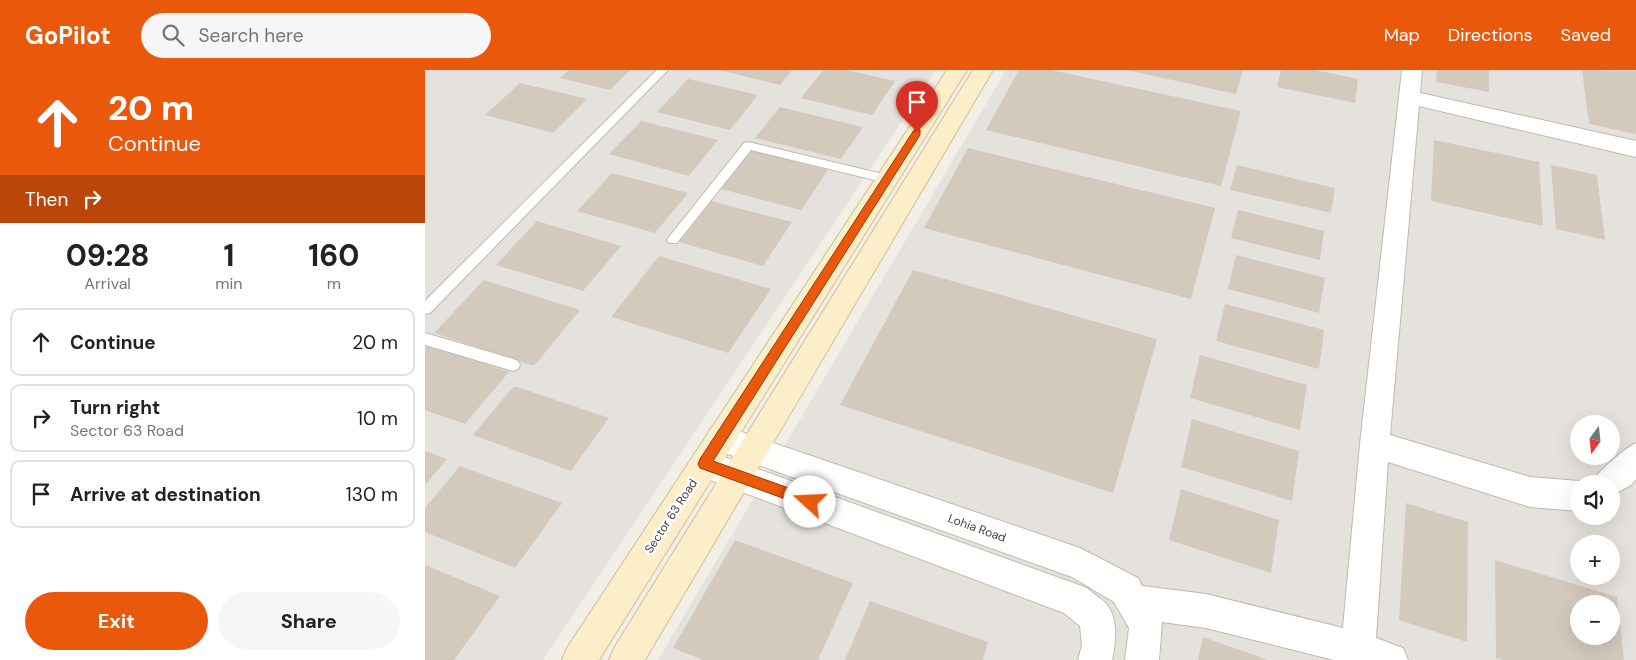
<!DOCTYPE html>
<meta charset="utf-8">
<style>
:root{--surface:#fff;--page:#f6f6f6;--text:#222;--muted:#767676;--line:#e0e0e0;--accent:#ea580c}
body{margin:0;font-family:"DM Sans",sans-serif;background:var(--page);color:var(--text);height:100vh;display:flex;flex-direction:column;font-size:19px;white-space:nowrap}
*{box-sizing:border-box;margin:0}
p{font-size:16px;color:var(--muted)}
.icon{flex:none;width:28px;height:28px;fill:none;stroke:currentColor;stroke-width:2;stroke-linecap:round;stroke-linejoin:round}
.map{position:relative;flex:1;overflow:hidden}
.drawer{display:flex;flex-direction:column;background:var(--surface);width:425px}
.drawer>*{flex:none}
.banner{background:#ea580c;color:#fff;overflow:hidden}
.needle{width:32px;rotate:195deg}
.tools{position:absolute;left:1145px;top:345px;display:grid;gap:10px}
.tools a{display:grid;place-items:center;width:50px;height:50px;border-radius:50%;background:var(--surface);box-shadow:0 5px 20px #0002;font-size:25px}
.pin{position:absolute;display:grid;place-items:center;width:42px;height:42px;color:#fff;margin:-51px -21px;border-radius:50% 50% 50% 0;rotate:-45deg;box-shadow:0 0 5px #0007}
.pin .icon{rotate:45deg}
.me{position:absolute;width:55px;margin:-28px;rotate:290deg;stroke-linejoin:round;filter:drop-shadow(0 0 4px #0008)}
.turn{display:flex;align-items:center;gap:18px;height:105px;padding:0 25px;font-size:22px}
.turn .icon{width:65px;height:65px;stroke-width:2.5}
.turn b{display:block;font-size:35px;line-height:42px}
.then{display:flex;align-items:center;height:48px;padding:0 25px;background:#0003;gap:10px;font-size:19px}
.eta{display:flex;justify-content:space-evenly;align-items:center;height:85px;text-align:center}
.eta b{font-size:30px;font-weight:700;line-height:35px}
.cta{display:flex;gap:10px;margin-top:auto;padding:10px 25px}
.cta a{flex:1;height:58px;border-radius:30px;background:var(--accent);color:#fff;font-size:20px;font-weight:700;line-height:58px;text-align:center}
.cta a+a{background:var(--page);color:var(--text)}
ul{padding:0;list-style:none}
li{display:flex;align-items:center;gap:15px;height:68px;margin:0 10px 8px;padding:0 15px;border:2px solid var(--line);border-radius:10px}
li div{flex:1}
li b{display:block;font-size:19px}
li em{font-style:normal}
header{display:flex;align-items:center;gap:30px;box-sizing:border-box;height:70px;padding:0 25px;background:var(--accent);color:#fff}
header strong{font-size:24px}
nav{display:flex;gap:28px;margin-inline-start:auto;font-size:18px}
.search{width:350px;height:45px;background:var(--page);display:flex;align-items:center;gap:12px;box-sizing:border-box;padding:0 18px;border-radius:28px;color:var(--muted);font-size:19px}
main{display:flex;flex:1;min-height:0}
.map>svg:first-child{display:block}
.industrial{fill:#e5e1dc;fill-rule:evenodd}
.building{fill:#d3cabd;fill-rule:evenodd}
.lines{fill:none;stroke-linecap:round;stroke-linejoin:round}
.lane-casing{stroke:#c0b9ad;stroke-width:2}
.street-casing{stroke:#c0b9ad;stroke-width:2}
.secondary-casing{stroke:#d0c099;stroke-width:2}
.lane{fill:#fff;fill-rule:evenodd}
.street{fill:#fff;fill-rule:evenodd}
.secondary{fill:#fbeec8;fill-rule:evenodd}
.route{fill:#ea580c;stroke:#983908}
.labels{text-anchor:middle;stroke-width:5;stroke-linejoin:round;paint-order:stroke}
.street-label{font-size:12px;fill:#453f36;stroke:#fff}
</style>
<header>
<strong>GoPilot</strong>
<div class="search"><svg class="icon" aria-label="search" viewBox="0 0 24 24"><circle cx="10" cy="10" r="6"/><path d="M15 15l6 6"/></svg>Search here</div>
<nav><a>Map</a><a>Directions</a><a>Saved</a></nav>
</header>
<main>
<section class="drawer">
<div class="banner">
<div class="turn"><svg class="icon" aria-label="ahead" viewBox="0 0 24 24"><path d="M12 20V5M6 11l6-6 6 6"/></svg><div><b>20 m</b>Continue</div></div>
<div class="then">Then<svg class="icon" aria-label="right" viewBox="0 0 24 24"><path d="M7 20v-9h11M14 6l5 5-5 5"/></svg></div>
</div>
<div class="eta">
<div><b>09:28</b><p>Arrival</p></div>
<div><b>1</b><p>min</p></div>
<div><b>160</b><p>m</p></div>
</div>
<ul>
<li><svg class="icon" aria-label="ahead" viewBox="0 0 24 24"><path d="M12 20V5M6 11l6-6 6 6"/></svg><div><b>Continue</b></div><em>20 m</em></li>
<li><svg class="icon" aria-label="right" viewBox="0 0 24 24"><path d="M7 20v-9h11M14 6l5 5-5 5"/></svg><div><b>Turn right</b><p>Sector 63 Road</p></div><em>10 m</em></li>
<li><svg class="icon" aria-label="arrive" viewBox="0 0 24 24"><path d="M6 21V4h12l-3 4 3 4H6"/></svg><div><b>Arrive at destination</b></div><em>130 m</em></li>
</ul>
<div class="cta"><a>Exit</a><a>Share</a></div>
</section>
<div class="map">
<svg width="1211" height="590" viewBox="0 0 1211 590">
<rect width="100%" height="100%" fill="#f2efe7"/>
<path class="industrial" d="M0 0H511L118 590H0Z
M581 0H1211V590H233ZM1154 354H1186V386H1154ZM1154 414H1186V446H1154ZM1154 474H1186V506H1154ZM1154 534H1186V566H1154Z"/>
<path class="building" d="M144 0H205L185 20 135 8Z
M294 0H367L355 15Z
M398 0H421L470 11 447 45 376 28Z
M594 0H626L816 41 796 116 561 60Z
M702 0H818L811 24Z
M856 0H890L933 9 930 33 852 17Z
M1012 0H1064V22L1011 12Z
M1157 0 1211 1V64L1164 54Z
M263 9 333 25 305 60 232 42Z
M95 13 162 29 128 63 60 45Z
M355 37 438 57 416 89 330 68Z
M216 51 293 70 264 106 184 84Z
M1009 70 1114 92 1118 156 1006 131Z
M543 78 790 138 766 229 499 158Z
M326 80 403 100 376 140 296 119Z
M812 95 910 118 906 143 805 120Z
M1126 95 1172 105 1180 170 1131 159Z
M187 103 263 123 230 163 152 141Z
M286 131 367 152 338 196 254 172Z
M813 140 899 161 895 190 806 168Z
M112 151 196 176 158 221 71 195Z
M811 185 900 208 894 243 803 219Z
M234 186 346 219 303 283 186 247Z
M488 200 732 269 688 423 415 335Z
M59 210 155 240 109 296 9 263Z
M800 234 899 260 894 299 791 271Z
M2 275 84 302 40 354 0 340V277Z
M775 285 882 315 875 360 765 328Z
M89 316 184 348 146 401 48 365Z
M767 349 874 381 867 431 756 397Z
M0 381 22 389 0 415Z
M35 396 137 433 90 498 0 462V438Z
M756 419 854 450 846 503 744 470Z
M981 433 1043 452 1042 572 974 550Z
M310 470 428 513 393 590H278L248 578Z
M1070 490 1192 527 1199 590H1078L1071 588ZM1154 534H1186V566H1154Z
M0 495 75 526 29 590H0Z
M445 531 563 572 558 590H420Z
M778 567 843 590H773Z"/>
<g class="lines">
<defs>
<path id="lane" d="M232 0H243L5 243 0 244V231Z
M323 72 462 105 468 109 462 113 326 80 252 173H244L242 170 244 167 319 73Z
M0 263 88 289 93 291 95 295 93 299 88 301 0 275Z"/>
<path id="street" d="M977 0H997L995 23 1211 71V87L994 36 965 365 1105 407 1154 411 1160 414H1154V441L1105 437 963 392 951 568 978 578 983 590H909L781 558 737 552 734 590H700L704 558 689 532 647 507 286 378 281 368 286 358 296 355 655 478 713 508 717 516 781 524 918 558 935 374Z
M1211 373V409L1206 415 1186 426V414H1166C1171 403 1200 378 1211 373Z
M280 380 662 518C668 524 678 529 683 536 693 550 691 574 687 590H653L657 575 655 556 639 543 269 404 265 394 269 384Z"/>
<path id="secondary" d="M522 0H542L174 590H137L142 578Z
M548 0H568L220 590H184L189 578Z"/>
</defs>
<use href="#lane" class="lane-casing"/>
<use href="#street" class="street-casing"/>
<use href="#secondary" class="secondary-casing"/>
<use href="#lane" class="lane"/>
<use href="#street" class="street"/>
<use href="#secondary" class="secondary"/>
</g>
<path class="route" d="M492 59 495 60V65L288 391 389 427 391 432 389 436 385 438 275 398 273 394 275 389 489 60Z"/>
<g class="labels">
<g class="street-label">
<text transform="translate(246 446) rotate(-57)" y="4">Sector 63 Road</text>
<text transform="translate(552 458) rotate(20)" y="4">Lohia Road</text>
</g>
</g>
</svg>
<div class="tools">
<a><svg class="needle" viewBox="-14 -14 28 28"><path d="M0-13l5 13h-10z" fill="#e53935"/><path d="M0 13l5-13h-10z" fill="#767676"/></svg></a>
<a><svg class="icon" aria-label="sound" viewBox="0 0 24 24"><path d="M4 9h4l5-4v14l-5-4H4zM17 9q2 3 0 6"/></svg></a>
<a>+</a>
<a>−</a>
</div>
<div class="pin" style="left:492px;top:62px;background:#d93025"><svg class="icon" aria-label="arrive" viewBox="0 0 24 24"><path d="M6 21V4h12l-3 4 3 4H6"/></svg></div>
<svg class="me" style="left:385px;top:432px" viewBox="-20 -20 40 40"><circle r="19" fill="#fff"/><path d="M0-13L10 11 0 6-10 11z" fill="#ea580c"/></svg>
</div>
</main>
